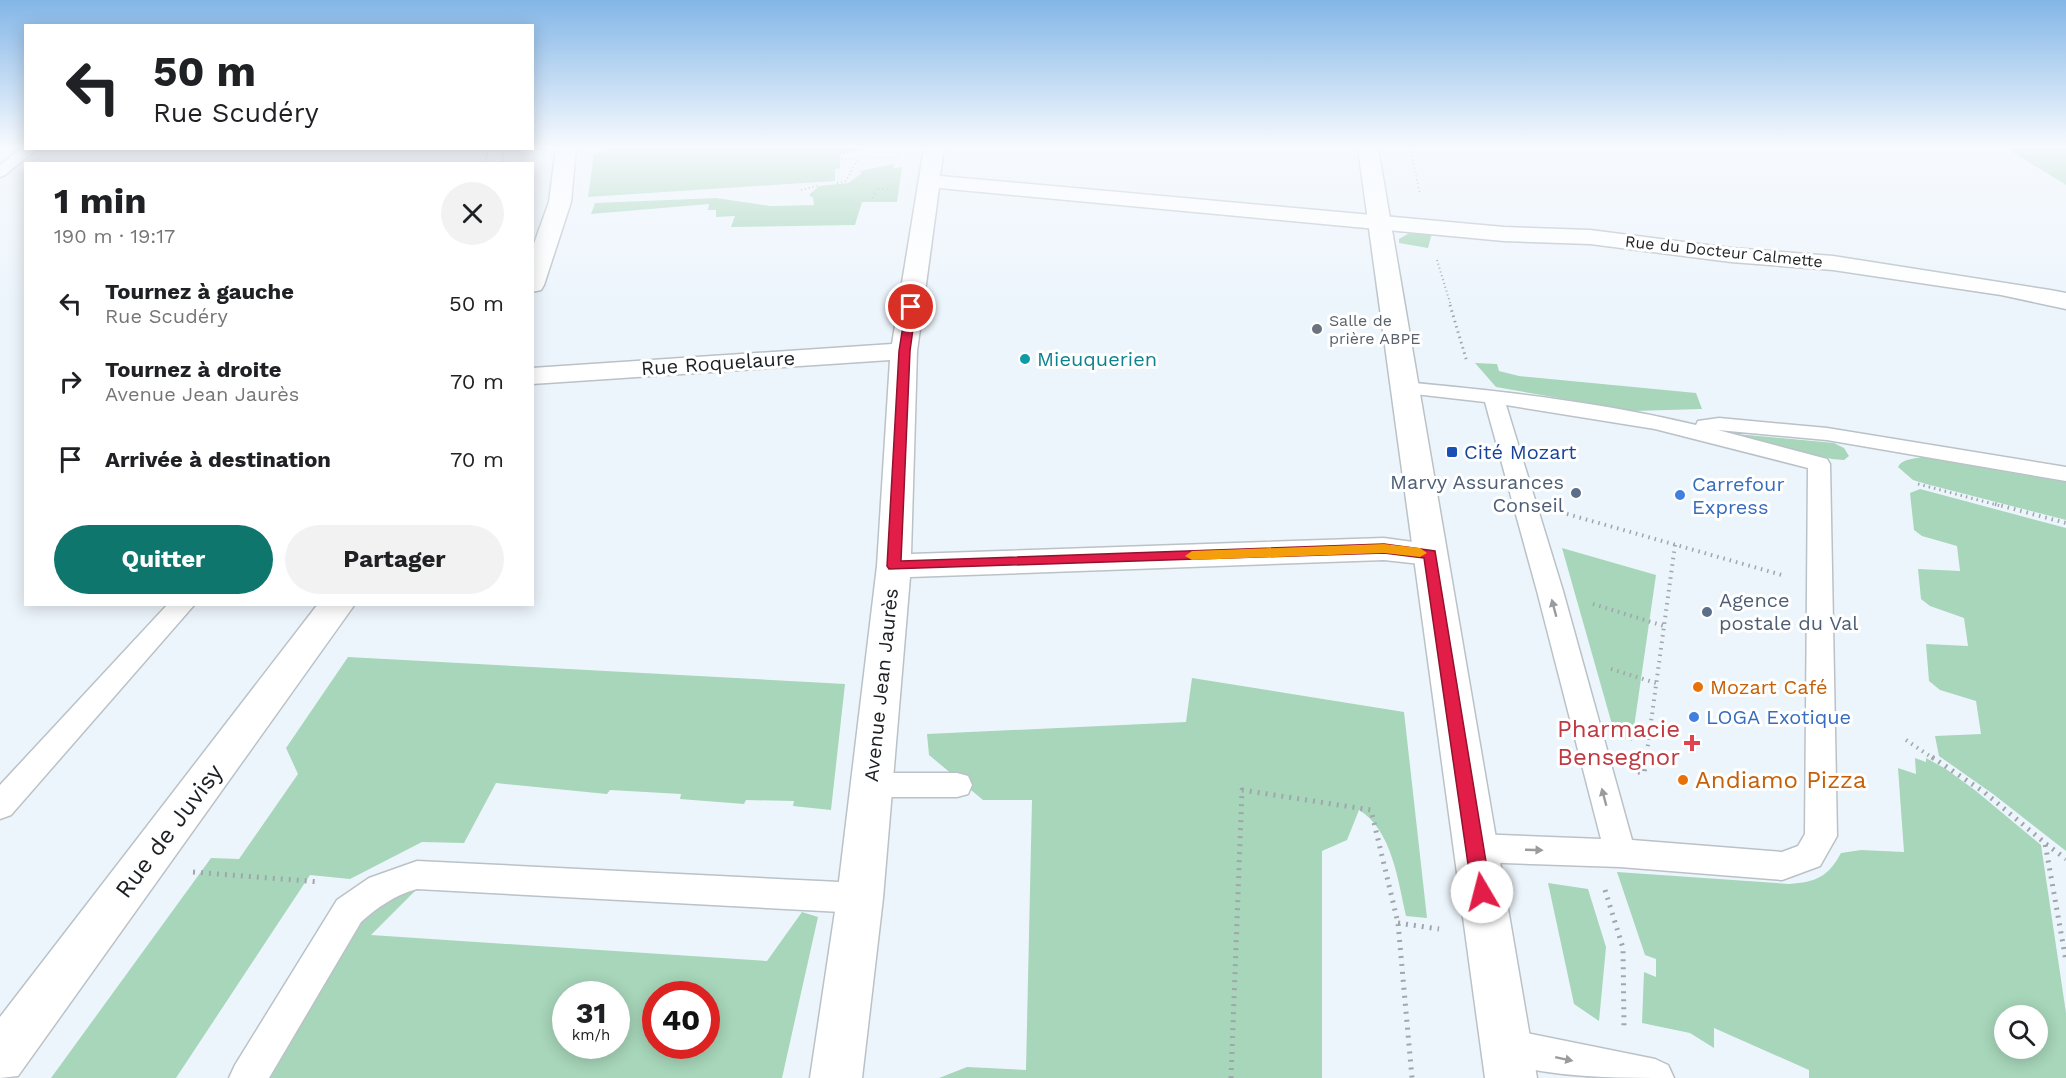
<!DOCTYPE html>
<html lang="fr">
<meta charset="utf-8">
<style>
:root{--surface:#fff;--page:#f2f2f2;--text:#202124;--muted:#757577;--accent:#0f766e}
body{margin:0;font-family:"Work Sans",sans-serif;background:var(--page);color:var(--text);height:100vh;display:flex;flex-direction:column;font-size:22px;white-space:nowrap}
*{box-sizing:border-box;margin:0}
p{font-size:20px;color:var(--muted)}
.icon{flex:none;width:33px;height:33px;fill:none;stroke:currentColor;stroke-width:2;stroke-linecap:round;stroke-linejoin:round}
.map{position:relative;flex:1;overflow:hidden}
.panel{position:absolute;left:24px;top:162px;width:510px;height:444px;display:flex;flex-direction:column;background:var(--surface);border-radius:0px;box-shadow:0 3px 15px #0003}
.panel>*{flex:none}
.top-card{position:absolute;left:24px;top:24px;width:510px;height:126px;border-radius:0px;box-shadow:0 3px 15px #0003;background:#fff;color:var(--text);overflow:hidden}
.fabs{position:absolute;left:1994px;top:1005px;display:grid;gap:12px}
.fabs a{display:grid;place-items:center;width:54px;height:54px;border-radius:50%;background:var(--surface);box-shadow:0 3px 15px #0003;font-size:30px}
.speed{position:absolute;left:552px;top:981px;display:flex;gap:12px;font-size:30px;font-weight:700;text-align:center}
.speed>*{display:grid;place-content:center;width:78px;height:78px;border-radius:50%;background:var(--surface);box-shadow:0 3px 15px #0003;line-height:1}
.speed small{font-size:15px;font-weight:400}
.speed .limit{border:9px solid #d22;background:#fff;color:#111}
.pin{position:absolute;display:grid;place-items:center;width:51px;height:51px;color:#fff;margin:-26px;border:3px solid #fff;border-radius:50%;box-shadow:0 2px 6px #0007}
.me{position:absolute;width:66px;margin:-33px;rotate:352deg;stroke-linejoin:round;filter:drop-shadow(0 0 4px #0008)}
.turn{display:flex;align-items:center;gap:21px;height:126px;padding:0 30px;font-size:27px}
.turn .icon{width:78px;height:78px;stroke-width:2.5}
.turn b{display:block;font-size:42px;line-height:51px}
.round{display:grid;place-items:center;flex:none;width:63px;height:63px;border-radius:32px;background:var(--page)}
.headline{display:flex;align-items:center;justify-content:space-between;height:102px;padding:0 30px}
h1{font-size:36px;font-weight:700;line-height:45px}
.primary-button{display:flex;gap:12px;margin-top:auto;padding:12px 30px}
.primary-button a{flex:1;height:69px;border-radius:36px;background:var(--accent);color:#fff;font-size:24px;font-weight:700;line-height:69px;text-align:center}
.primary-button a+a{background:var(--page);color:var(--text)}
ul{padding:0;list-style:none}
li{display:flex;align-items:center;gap:18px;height:78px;padding:0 30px}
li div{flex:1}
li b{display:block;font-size:22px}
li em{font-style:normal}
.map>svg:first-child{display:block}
.green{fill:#a7d6ba;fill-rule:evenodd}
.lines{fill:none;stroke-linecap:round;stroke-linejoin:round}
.lane-casing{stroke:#bac2c8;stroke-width:3}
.street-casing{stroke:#bac2c8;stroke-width:3}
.secondary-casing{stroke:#bac2c8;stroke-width:3}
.path-far3{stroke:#a0a6ac;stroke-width:2;stroke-dasharray:1 3;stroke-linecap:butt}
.path-far2{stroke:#a0a6ac;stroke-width:3;stroke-dasharray:1.5 4;stroke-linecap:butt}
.path-far1{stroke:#a0a6ac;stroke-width:4;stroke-dasharray:1.5 5;stroke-linecap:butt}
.path{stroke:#a0a6ac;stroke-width:5;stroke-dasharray:2 6;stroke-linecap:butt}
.lane{fill:#fff;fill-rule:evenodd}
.street{fill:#fff;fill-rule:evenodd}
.secondary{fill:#fff;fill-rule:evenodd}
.oneway{fill:#999b9c}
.route{fill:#e11d48;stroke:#92132f;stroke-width:1.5}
.slow{fill:#f59e0b}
.worship-dot{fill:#6b7280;stroke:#fff;stroke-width:2}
.culture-dot{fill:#0f9aa8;stroke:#fff;stroke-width:2}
.transit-dot{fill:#1a4fb4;stroke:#fff;stroke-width:2}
.service-dot{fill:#5c6f8a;stroke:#fff;stroke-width:2}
.shop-dot{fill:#3f7fe0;stroke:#fff;stroke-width:2}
.food-dot{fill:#e8710a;stroke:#fff;stroke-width:2}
.health-dot{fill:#e0444e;stroke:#fff;stroke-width:2}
.labels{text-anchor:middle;stroke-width:6;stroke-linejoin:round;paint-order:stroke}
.far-street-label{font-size:16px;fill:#1d2023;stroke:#fff}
.far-worship-label{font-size:16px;fill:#5b616d;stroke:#fff;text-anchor:start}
.culture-label{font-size:20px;fill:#0d838f;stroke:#fff;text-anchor:start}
.street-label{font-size:20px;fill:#1d2023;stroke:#fff}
.transit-label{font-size:20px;fill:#164399;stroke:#fff;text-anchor:start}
.service-label{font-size:20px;fill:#4e5e75;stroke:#fff;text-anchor:end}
.shop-label{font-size:20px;fill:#366cbe;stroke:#fff;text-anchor:start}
.food-label{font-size:20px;fill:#c56008;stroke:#fff;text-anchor:start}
.near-health-label{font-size:24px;fill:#be3a42;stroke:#fff;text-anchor:end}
.near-food-label{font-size:24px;fill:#c56008;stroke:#fff;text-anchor:start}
.near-street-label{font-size:24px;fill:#1d2023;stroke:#fff}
</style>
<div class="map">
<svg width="2066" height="1078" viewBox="0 0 2066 1078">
<rect width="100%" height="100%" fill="#edf5fc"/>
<path class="green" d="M613 148H860L851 152 840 154V168L835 169V181L588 197 594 154Z
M2006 148H2066V185Z
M894 164V168L902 167 897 202H862L855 225 731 227 735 216 716 217V210H708L709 204 591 214 595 203 716 198 771 206 814 205 813 198 809 195 819 186 848 183 862 173 860 171Z
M1411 232 1432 233 1428 248 1399 243V239Z
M1475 363 1497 364 1499 371 1519 376 1696 393 1702 409 1633 411 1496 387Z
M1736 434 1834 443 1844 448 1849 456 1844 460 1832 459 1736 436Z
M1922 457 2066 482V520L1926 484 1913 480 1898 467C1902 459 1913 459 1922 457Z
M1920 489 2066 528V851L1993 794 1939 756 1935 736 1981 734 1976 701 1940 690 1929 681 1926 644 1968 646 1964 618 1930 606 1921 599 1918 569 1960 571 1957 546 1922 536 1914 530 1910 493Z
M1562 548 1656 575 1632 741 1615 735Z
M348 657 845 684 831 810 793 806 794 801 746 800 744 804 680 799 681 794 610 790 607 794 496 783 464 843 422 842 350 879 310 875 176 1078H51L211 858 239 859 298 774 286 748Z
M1192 678 1404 712 1427 918 1406 916C1398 881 1392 830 1359 810L1347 840 1322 851V1078H939L967 1067 1026 1070 1032 800H983L929 755 927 734 1186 722Z
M1915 758 1926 762V758L1946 769 1976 791 2041 845 2066 1013V1078H1809V1070L1714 1028V1048L1690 1033 1642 1023 1644 972 1656 977V959L1645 955 1617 872 1789 884C1816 882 1828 877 1841 853L1861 850 1904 852 1898 768 1916 774ZM2004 1016H2037V1048H2004Z
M1548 883 1588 889 1606 947 1599 1021 1574 1004Z
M403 888H418L371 935 767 961 802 912 818 917 782 1078H266L368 906ZM566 994H616V1046H566ZM656 994H706V1046H656Z"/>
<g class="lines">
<defs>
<path id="lane" d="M22 148H38L5 175 0 177V165Z
M489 148H503L501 164H486Z
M1404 382C1502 391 1600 402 1696 425L1698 421 1719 418 1827 428 2066 467V481L1827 440 1718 430 1827 459 1830 464 1837 836 1820 866 1782 880 1620 867 1475 862 1464 858 1459 848 1464 838 1475 834 1601 839 1537 591 1485 402 1397 392 1394 388 1397 384ZM1506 405 1655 429 1808 468 1805 834 1798 846 1782 852 1632 840 1563 591Z
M168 604H195L11 815 0 819V785Z
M871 773H957L968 776 972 785 968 794 957 797H871L860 794 856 785 860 776Z
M417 861 860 883 872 888 876 898 872 908 860 913 417 889C395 895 378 907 361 922L269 1078H229L235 1065 337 900 369 878Z
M1506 1029 1655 1059 1668 1065 1674 1078C1613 1078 1550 1078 1493 1060L1488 1047 1493 1034Z"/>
<path id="street" d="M556 148H576L571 202 544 285 541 290 532 292V249L549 202Z
M924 148H944L940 176 1504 227 1590 230 1731 248 1833 256 2050 290 2066 293V309L2001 295 1833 270 1731 262 1590 244 1504 241 939 188 917 351 911 554 1384 538 1442 546 1447 554 1442 562 1430 565 1384 560 910 577 883 898 862 1078H810L837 898 877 566 890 360 532 384V368L892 344Z
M318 604H355L18 1076 0 1078V1017Z"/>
<path id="secondary" d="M1358 148H1378L1537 1078H1485Z"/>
</defs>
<use href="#lane" class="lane-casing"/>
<use href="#street" class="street-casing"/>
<use href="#secondary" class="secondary-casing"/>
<path class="path-far3" d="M1410 148 1420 194
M841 159 899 157
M837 183 846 181 858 158
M801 190 820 185
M873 198 876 189H891
M1437 260 1451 306"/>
<path class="path-far2" d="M1450 305 1467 362
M1918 484 2001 506"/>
<path class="path-far1" d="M1995 504 2066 523
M1567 514 1782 575
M1593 604 1664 626
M1611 669 1656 683
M1906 740 1934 759
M1646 759 1675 545"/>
<path class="path" d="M1932 757 1984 792 2045 843 2066 961
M1638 772 1644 773 1646 757
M2046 844 2066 859
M193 872 320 882
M1605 890 1623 948 1624 1027
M1398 923 1439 929
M1231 1078 1242 790 1371 810 1398 923 1412 1078"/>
<use href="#lane" class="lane"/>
<use href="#street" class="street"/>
<use href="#secondary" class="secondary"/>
</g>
<defs><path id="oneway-solid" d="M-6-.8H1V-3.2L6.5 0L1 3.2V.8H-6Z" transform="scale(1.5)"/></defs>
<g class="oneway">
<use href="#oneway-solid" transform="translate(1554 608) rotate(-105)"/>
<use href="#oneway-solid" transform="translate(1604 797) rotate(-105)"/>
<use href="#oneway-solid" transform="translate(1534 850) rotate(2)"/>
<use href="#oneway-solid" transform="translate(1564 1059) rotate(12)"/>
</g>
<linearGradient id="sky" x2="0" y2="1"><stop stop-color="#83b6e7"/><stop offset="0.49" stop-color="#f7fafe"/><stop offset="1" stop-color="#f7fafe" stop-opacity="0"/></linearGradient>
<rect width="2066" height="299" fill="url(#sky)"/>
<path class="route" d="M911 304 916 307 910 351 901 561 1384 544 1435 551 1491 892 1488 897 1482 900 1475 897 1472 892 1424 558 1384 553 889 569 887 566 899 351 906 307Z"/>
<path class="slow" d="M1384 544 1420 548 1427 553 1420 557 1384 553 1192 560 1185 556 1192 551Z"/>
<circle class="worship-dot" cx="1317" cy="329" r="6"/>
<circle class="culture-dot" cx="1025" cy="359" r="6"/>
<rect class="transit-dot" x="1446" y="446" width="12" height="12" rx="3"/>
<g class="service-dot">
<circle cx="1576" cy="493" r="6"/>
<circle cx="1707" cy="612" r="6"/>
</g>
<g class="shop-dot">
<circle cx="1680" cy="495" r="6"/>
<circle cx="1694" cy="717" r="6"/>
</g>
<g class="food-dot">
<circle cx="1698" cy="687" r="6"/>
<circle cx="1683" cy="780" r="6"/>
</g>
<path class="health-dot" d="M1689 734h6v6h6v6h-6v6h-6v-6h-6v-6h6z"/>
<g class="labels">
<g class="far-street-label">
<text transform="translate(1724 251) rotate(6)" y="6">Rue du Docteur Calmette</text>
</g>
<g class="far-worship-label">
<text x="1329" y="326">Salle de<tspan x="1329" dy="18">prière ABPE</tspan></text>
</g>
<g class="culture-label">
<text x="1037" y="366">Mieuquerien</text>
</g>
<g class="street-label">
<text transform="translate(718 363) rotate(-4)" y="7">Rue Roquelaure</text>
<text transform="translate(881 685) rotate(-84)" y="7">Avenue Jean Jaurès</text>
</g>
<g class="transit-label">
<text x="1464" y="459">Cité Mozart</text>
</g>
<g class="service-label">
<text x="1564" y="489">Marvy Assurances<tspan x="1564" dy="23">Conseil</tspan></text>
<text x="1719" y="607" text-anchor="start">Agence<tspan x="1719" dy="23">postale du Val</tspan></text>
</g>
<g class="shop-label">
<text x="1692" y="491">Carrefour<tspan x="1692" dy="23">Express</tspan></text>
<text x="1706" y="724">LOGA Exotique</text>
</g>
<g class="food-label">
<text x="1710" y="694">Mozart Café</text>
</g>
<g class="near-health-label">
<text x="1680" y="737">Pharmacie<tspan x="1680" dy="28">Bensegnor</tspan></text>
</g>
<g class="near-food-label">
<text x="1695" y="788">Andiamo Pizza</text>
</g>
<g class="near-street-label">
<text transform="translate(169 831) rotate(-53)" y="8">Rue de Juvisy</text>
</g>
</g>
</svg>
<div class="fabs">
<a><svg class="icon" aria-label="search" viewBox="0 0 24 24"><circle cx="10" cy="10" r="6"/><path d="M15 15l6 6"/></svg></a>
</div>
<div class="speed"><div>31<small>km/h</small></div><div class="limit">40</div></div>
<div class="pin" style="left:911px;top:307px;background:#d93025"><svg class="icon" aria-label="arrive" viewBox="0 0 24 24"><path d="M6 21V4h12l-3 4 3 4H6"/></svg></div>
<svg class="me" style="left:1482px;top:892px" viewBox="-20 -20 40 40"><circle r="19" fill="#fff"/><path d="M0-13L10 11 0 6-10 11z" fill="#e11d48"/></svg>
<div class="top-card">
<div class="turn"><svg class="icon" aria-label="left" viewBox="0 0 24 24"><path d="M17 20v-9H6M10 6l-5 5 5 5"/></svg><div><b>50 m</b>Rue Scudéry</div></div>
</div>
<section class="panel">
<div class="headline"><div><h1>1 min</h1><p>190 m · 19:17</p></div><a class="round"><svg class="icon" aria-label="close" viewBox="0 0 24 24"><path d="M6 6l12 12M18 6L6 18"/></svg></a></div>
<ul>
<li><svg class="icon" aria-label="left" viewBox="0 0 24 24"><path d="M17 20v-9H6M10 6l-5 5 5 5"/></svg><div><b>Tournez à gauche</b><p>Rue Scudéry</p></div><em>50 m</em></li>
<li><svg class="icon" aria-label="right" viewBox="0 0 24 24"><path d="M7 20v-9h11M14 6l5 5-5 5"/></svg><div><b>Tournez à droite</b><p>Avenue Jean Jaurès</p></div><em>70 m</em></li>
<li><svg class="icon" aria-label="arrive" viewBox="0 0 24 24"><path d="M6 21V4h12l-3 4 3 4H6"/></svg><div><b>Arrivée à destination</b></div><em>70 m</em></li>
</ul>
<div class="primary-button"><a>Quitter</a><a>Partager</a></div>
</section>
</div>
